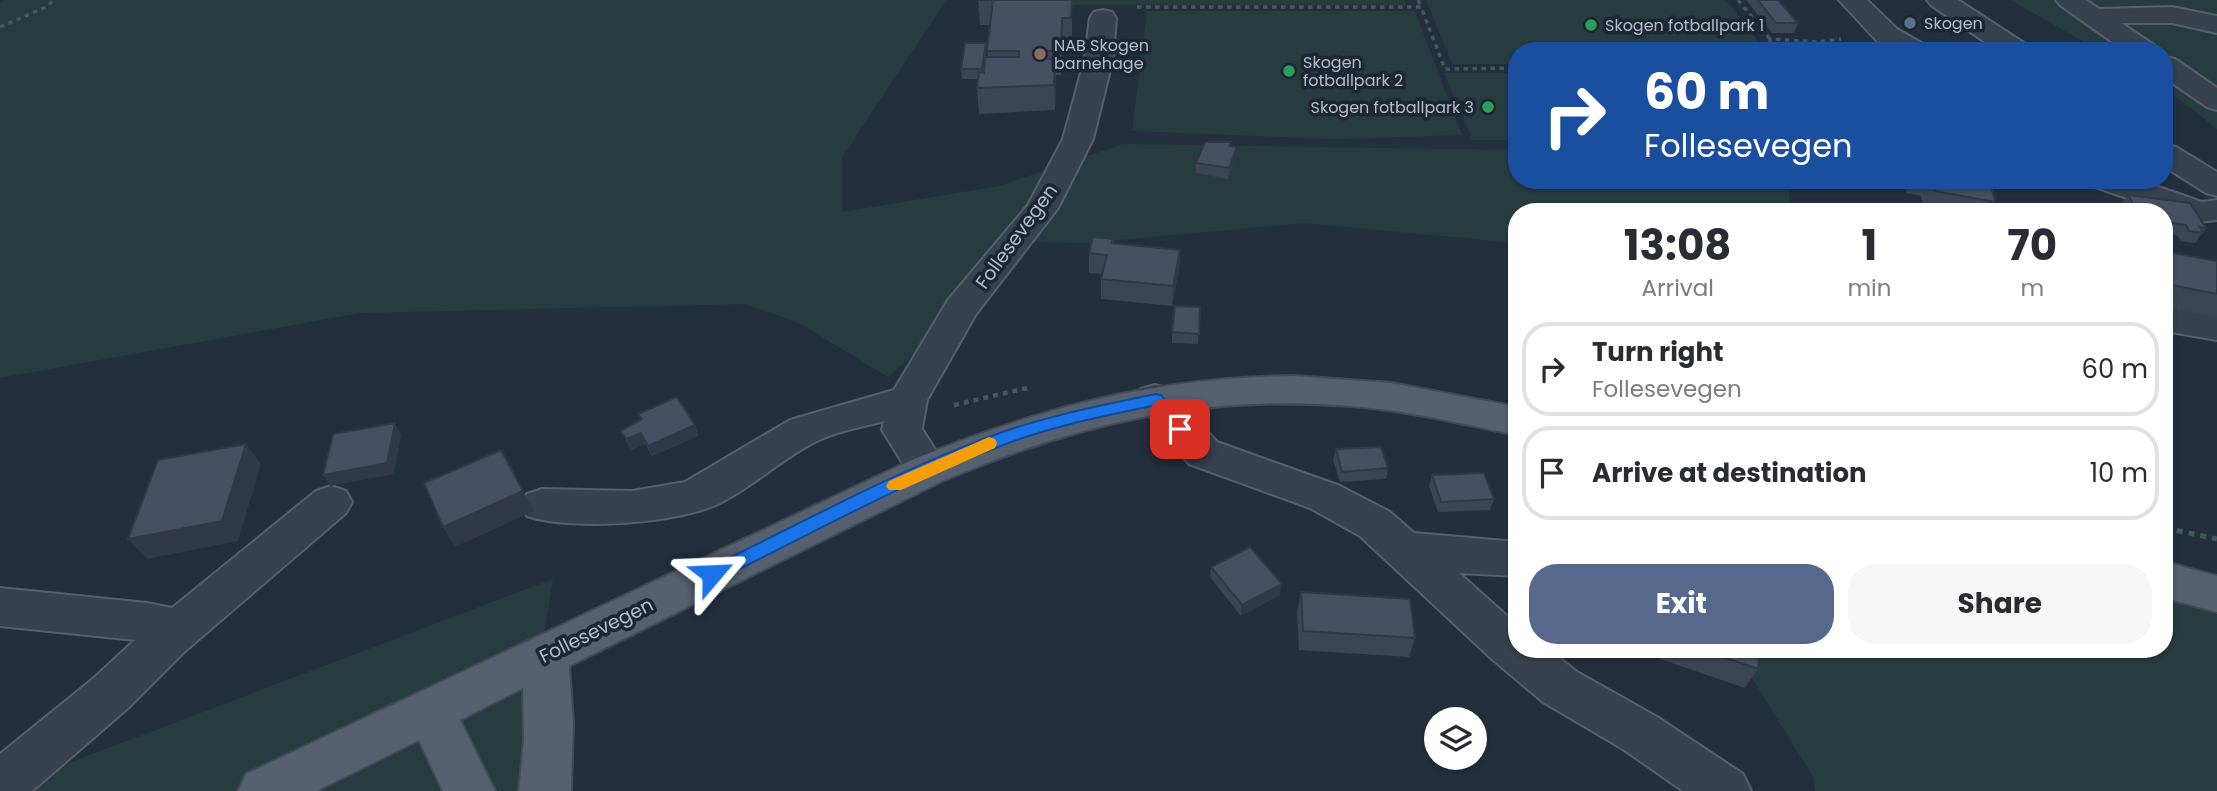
<!DOCTYPE html>
<style>
:root{--surface:#fff;--page:#f7f7f7;--text:#2b2b33;--muted:#7c7c81;--line:#e1e1e2;--accent:#56698c}
body{margin:0;font-family:Poppins,sans-serif;background:var(--page);color:var(--text);height:100vh;display:flex;flex-direction:column;font-size:26px;white-space:nowrap}
*{box-sizing:border-box;margin:0}
p{font-size:23px;color:var(--muted)}
.icon{flex:none;width:38px;height:38px;fill:none;stroke:currentColor;stroke-width:2;stroke-linecap:round;stroke-linejoin:round}
.map{position:relative;flex:1;overflow:hidden}
.panel{position:absolute;left:1508px;top:203px;width:665px;height:455px;display:flex;flex-direction:column;background:var(--surface);border-radius:28px;box-shadow:0 2px 5px #0004}
.panel>*{flex:none}
.banner{position:absolute;left:1508px;top:42px;width:665px;height:147px;border-radius:28px;box-shadow:0 2px 5px #0004;background:#1a4fa0;color:#fff;overflow:hidden}
.tools{position:absolute;left:1424px;top:707px;display:grid;gap:14px}
.tools a{display:grid;place-items:center;width:63px;height:63px;border-radius:50%;background:var(--surface);box-shadow:0 2px 5px #0004;font-size:35px}
.pin{position:absolute;display:grid;place-items:center;width:60px;height:60px;color:#fff;margin:-30px;border-radius:14px;box-shadow:0 4px 10px #0006}
.me{position:absolute;width:77px;margin:-38px;rotate:64deg;stroke-linejoin:round;filter:drop-shadow(0 0 5px #0008)}
.turn{display:flex;align-items:center;gap:24px;height:147px;padding:0 21px;font-size:32px}
.turn .icon{width:91px;height:91px;stroke-width:2.5}
.turn b{display:block;font-size:49px;line-height:60px}
.eta{display:flex;justify-content:space-evenly;align-items:center;height:119px;text-align:center}
.eta b{font-size:42px;font-weight:700;line-height:49px}
.cta{display:flex;gap:14px;margin-top:auto;padding:14px 21px}
.cta a{flex:1;height:80px;border-radius:28px;background:var(--accent);color:#fff;font-size:28px;font-weight:700;line-height:80px;text-align:center}
.cta a+a{background:var(--page);color:var(--text)}
ul{padding:0;list-style:none}
li{display:flex;align-items:center;gap:21px;height:94px;margin:0 14px 10px;padding:0 7px;border:4px solid var(--line);border-radius:28px}
li div{flex:1}
li b{display:block;font-size:26px}
li em{font-style:normal}
.map>svg:first-child{display:block}
.green{fill:#263c3f}
.lines{fill:none;stroke-linecap:round;stroke-linejoin:round}
.minor-casing{stroke:#565f6c;stroke-width:4}
.major-casing{stroke:#414a57;stroke-width:4}
.path-far2{stroke:#44595c;stroke-width:3.5;stroke-dasharray:4.5 4.5;stroke-linecap:butt}
.path-far1{stroke:#44595c;stroke-width:4.5;stroke-dasharray:5 5;stroke-linecap:butt}
.path{stroke:#44595c;stroke-width:5;stroke-dasharray:6 6;stroke-linecap:butt}
.minor{fill:#38414e;fill-rule:evenodd}
.major{fill:#56606e;fill-rule:evenodd}
.wall{fill:#3b4654}
.shaded-wall{fill:#303945}
.building{fill:#455162;stroke:#303945;stroke-width:2}
.route{fill:#1a73e8;stroke:#114b97;stroke-width:2}
.slow{fill:#f59e0b}
.service-dot{fill:#5c6f8a;stroke:#1d2633;stroke-width:2.5}
.leisure-dot{fill:#2e9e5b;stroke:#1d2633;stroke-width:2.5}
.education-dot{fill:#8d6e63;stroke:#1d2633;stroke-width:2.5}
.labels{text-anchor:middle;stroke-width:7;stroke-linejoin:round;paint-order:stroke}
.far-poi-label{font-size:16px;fill:#b4bcc9;stroke:#1d2633;text-anchor:start}
.street-label{font-size:19px;fill:#b4bcc9;stroke:#1d2633}
</style>
<div class="map">
<svg width="2217" height="791" viewBox="0 0 2217 791">
<rect width="100%" height="100%" fill="#242f3e"/>
<path class="green" d="M5 0H946L842 158V212L999 186 1123 144 1517 150V180H1792L1789 188V212H1517V243L1304 223 1084 243 1012 241 968 305 888 377 797 322 745 304 360 313 0 378V4Z
M1066 0H1404L1406 5H1066Z
M1426 0H1726L1766 51H1517V64H1452Z
M2010 0H2217V129L2165 88V51H2100Z
M1147 11H1415L1462 135 1337 139 1132 131Z
M1444 73H1517V140H1472Z
M2165 567 2217 574V791H1815L1813 777 1734 649H2165Z
M553 579 519 791H0V789Z"/>
<g class="lines">
<defs>
<path id="minor" d="M1839 0H1867L1897 29 1925 45 1929 51H1895L1877 41Z
M1927 0H1958L2027 45 2031 51H1998L1931 5Z
M2056 0H2086L2099 9 2172 7 2217 16V33L2172 23H2121L2154 45 2158 51H2125L2060 5Z
M1103 10 1112 12 1116 18 1113 58 1093 139 1058 208 976 314 927 400 922 429 948 470 942 481 928 485 914 481 882 430 884 421C863 427 837 431 817 441 784 457 755 485 722 502 680 524 572 531 527 516L521 505 527 494 542 489 632 491 685 482 790 420 894 390 948 300 1028 205 1063 139 1085 58 1090 18 1094 12Z
M2165 57 2175 59 2217 88V110L2207 107 2165 78Z
M2165 145 2176 147 2217 172V196L2206 193 2165 167Z
M2090 180H2138L2202 202 2217 200V220L2200 222 2188 219 2095 187Z
M2165 307 2217 316V340L2165 331Z
M1155 385 1169 389 1217 442 1340 486 1390 512 1414 533 1517 542V576L1459 573 1517 625V649H1548L1577 672 1657 717 1743 774 1751 791H1683L1623 749 1543 702 1492 659 1360 536 1310 508 1189 464 1136 399 1141 389Z
M331 486 346 491 352 502 346 513 184 652 128 708 32 791H0V754L94 678 135 640 0 626V588L147 603 172 608 316 491Z"/>
<path id="major" d="M1294 376 1392 383 1517 407V435C1462 424 1407 410 1350 406 1201 394 1079 423 942 481L569 666 573 723 571 791H519L524 740 523 688 460 720 495 791H443L419 740 316 791H238L246 774 914 459C1044 407 1152 378 1294 376Z
M2165 562 2217 576V612L2165 598Z"/>
</defs>
<use href="#minor" class="minor-casing"/>
<use href="#major" class="major-casing"/>
<path class="path-far2" d="M1418 0 1421 7
M1738 0 1770 39
M1137 7H1421L1445 69 1517 68
M0 27 46 7 54 0
M1802 43 1825 51
M1770 51V39L1818 42 1841 39"/>
<path class="path-far1" d="M954 405 1027 388"/>
<path class="path" d="M2165 528 2217 539"/>
<use href="#minor" class="minor"/>
<use href="#major" class="major"/>
</g>
<path class="wall" d="M978 0H1072V42H1062L1061 75H1056L1055 110 979 114 977 88 978 79H962L961 69 986 43V57H988L987 51 990 25H980Z
M1746 0H1778L1798 23 1794 33H1772Z
M1231 146 1237 147 1236 158 1228 179 1196 173V163Z
M1904 180H1990L1995 202 1989 212H1929L1924 211 1921 196 1906 193Z
M2128 195 2206 228 2195 243 2181 241 2177 235 2165 233V212H2124L2121 205Z
M1113 243 1180 250 1179 270 1172 306 1101 299V279L1102 274 1089 273V253Z
M2165 246 2173 253 2217 261V317L2165 307Z
M1200 307 1198 344 1172 343V332Z
M638 414 695 425 698 436 652 456 645 444 631 450 621 431 641 420Z
M1336 449 1388 468 1386 479 1340 482 1333 460Z
M1432 475 1494 499 1490 510 1438 512 1429 486Z
M1211 567 1280 595 1241 616 1210 577Z
M1301 592 1415 638 1409 657 1299 650 1297 612Z
M1631 649H1760L1758 669 1745 688Z"/>
<path class="shaded-wall" d="M986 43V53L983 79 982 69Z
M1055 60 1056 85 1055 110 1054 85Z
M1237 147 1236 158 1228 179 1229 168Z
M1180 250 1179 270 1172 306 1173 286Z
M395 423 401 434 394 474 330 486 323 475Z
M695 425 698 436 652 456 648 446Z
M641 433 645 444 631 450 626 439Z
M246 444 261 464 238 541 147 559 128 539Z
M523 491 534 511 455 547 443 527Z
M1282 584 1280 595 1241 616 1242 605Z"/>
<path class="building" d="M978 0H1072L1071 18H1062L1061 51H1034L1033 56 1055 60 1054 85 977 88 979 72 984 73 985 57H1019V51H987L993 0Z
M1758 0H1778L1798 23H1776Z
M965 43H986L982 69H961Z
M1205 142H1231L1229 146 1237 147 1229 168 1196 163Z
M1933 180H1990L1995 202 1935 191Z
M2128 195 2190 203 2206 228 2200 227 2203 233 2189 231 2186 225 2165 222V212H2138Z
M1093 237 1113 239 1112 243 1180 250 1173 286 1101 279 1107 255 1089 253Z
M2165 246 2171 247 2173 253 2217 261V294L2165 284Z
M1175 306 1200 307 1199 334 1172 332Z
M677 397 695 425 648 446 641 433 626 439 621 431 642 419 638 414Z
M395 423 387 463 323 475 333 434Z
M246 444 222 521 128 539 158 460Z
M1381 447 1388 468 1342 472 1336 449Z
M501 450 523 491 443 527 424 483Z
M1484 473 1494 499 1441 502 1432 475Z
M1250 547 1282 584 1242 605 1211 567Z
M1301 592 1410 599 1415 638 1303 631Z
M1699 649H1760L1758 669Z"/>
<path class="route" d="M1156 394 1161 395 1185 425 1188 429 1185 433H1174L1152 406C1099 417 1048 427 998 447 902 483 811 534 719 579L712 581 706 579 703 574 706 569C798 525 890 474 986 438 1041 417 1098 406 1156 394Z"/>
<path class="slow" d="M989 437 995 439 997 443 995 448 901 490H889L886 486 889 481Z"/>
<circle class="service-dot" cx="1910" cy="23" r="7"/>
<g class="leisure-dot">
<circle cx="1591" cy="25" r="7"/>
<circle cx="1289" cy="71" r="7"/>
<circle cx="1488" cy="107" r="7"/>
</g>
<circle class="education-dot" cx="1040" cy="54" r="7"/>
<g class="labels">
<g class="far-poi-label">
<text x="1924" y="29">Skogen</text>
<text x="1605" y="31">Skogen fotballpark 1</text>
<text x="1054" y="51">NAB Skogen<tspan x="1054" dy="18">barnehage</tspan></text>
<text x="1303" y="68">Skogen<tspan x="1303" dy="18">fotballpark 2</tspan></text>
<text x="1474" y="113" text-anchor="end">Skogen fotballpark 3</text>
</g>
<g class="street-label">
<text transform="translate(1016 236) rotate(-54)" y="7">Follesevegen</text>
<text transform="translate(596 630) rotate(-26)" y="7">Follesevegen</text>
</g>
</g>
</svg>
<div class="tools">
<a><svg class="icon" aria-label="layers" viewBox="0 0 24 24"><path d="M12 4l9 5-9 5-9-5zM3 14l9 5 9-5"/></svg></a>
</div>
<div class="pin" style="left:1180px;top:429px;background:#d93025"><svg class="icon" aria-label="arrive" viewBox="0 0 24 24"><path d="M6 21V4h12l-3 4 3 4H6"/></svg></div>
<svg class="me" style="left:712px;top:574px" viewBox="-20 -20 40 40"><path d="M0-17L14 15 0 8-14 15z" fill="#1a73e8" stroke="#fff" stroke-width="4"/></svg>
<div class="banner">
<div class="turn"><svg class="icon" aria-label="right" viewBox="0 0 24 24"><path d="M7 20v-9h11M14 6l5 5-5 5"/></svg><div><b>60 m</b>Follesevegen</div></div>
</div>
<section class="panel">
<div class="eta">
<div><b>13:08</b><p>Arrival</p></div>
<div><b>1</b><p>min</p></div>
<div><b>70</b><p>m</p></div>
</div>
<ul>
<li><svg class="icon" aria-label="right" viewBox="0 0 24 24"><path d="M7 20v-9h11M14 6l5 5-5 5"/></svg><div><b>Turn right</b><p>Follesevegen</p></div><em>60 m</em></li>
<li><svg class="icon" aria-label="arrive" viewBox="0 0 24 24"><path d="M6 21V4h12l-3 4 3 4H6"/></svg><div><b>Arrive at destination</b></div><em>10 m</em></li>
</ul>
<div class="cta"><a>Exit</a><a>Share</a></div>
</section>
</div>
